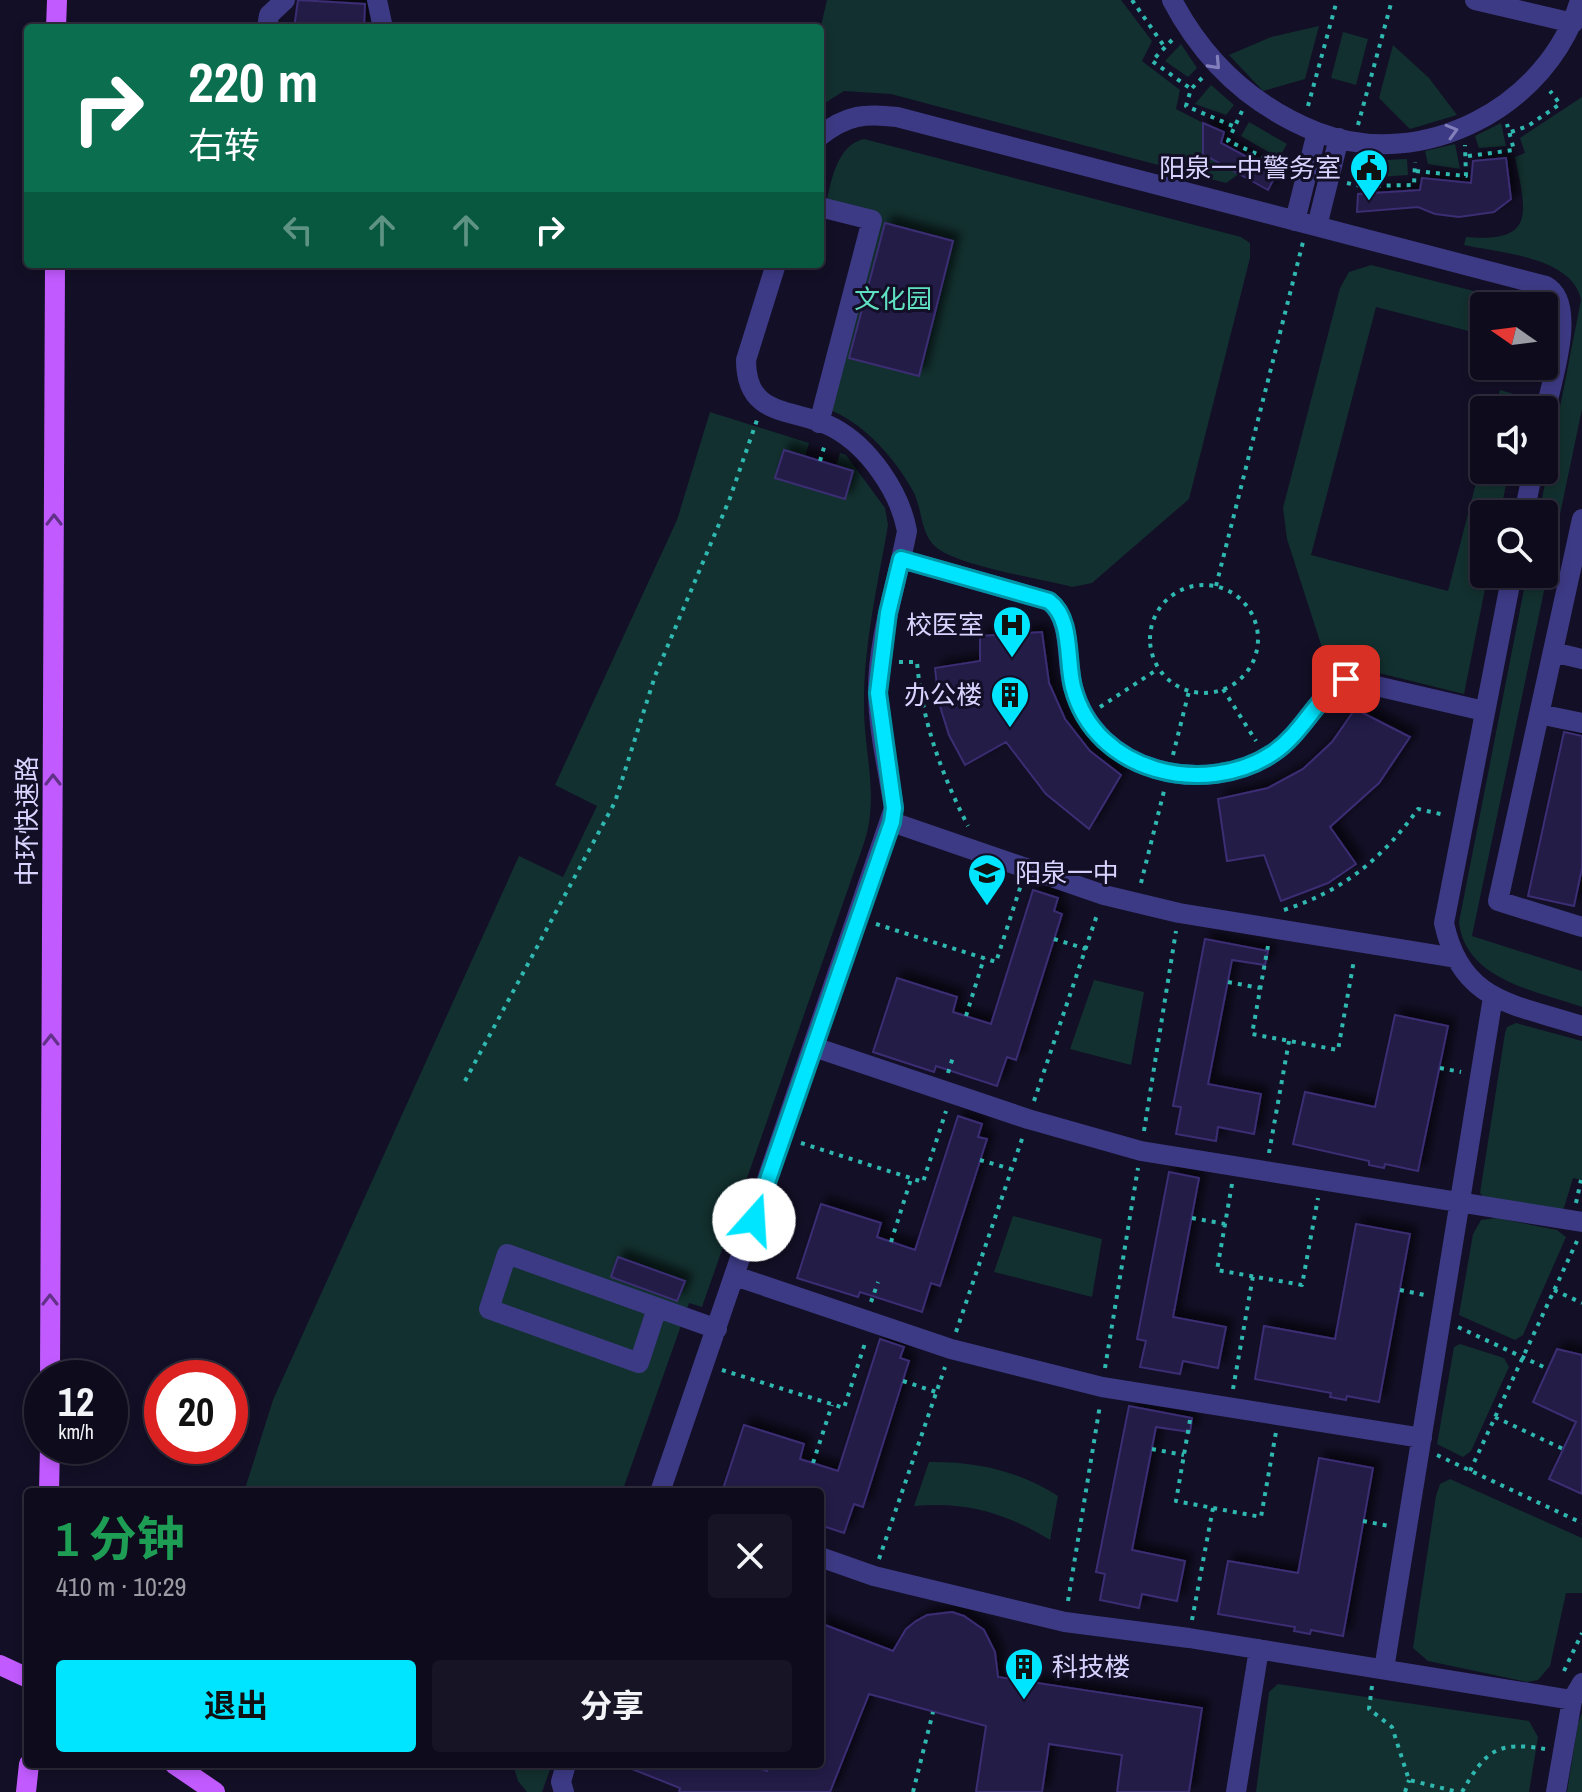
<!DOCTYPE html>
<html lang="zh">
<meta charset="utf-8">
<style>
:root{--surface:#0e0b1c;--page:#171425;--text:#f1f3f6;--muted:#9b9ba3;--line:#2e2b3b;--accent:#00e5ff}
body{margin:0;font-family:"Archivo Narrow","Noto Sans SC",sans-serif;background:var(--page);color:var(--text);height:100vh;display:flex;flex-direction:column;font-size:30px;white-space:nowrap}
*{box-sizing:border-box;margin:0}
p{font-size:26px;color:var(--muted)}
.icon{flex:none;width:44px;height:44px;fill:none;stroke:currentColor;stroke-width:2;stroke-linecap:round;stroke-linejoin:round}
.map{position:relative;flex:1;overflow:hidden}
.sheet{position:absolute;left:24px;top:1488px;width:800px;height:280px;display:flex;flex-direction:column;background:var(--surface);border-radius:8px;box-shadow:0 4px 12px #0003,0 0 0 2px var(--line)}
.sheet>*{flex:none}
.banner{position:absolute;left:24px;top:24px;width:800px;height:244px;border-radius:8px;box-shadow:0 4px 12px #0003,0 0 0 2px var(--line);background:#0b6e4f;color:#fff;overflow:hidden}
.needle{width:52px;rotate:284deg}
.tools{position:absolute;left:1470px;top:292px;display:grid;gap:16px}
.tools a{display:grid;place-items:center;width:88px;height:88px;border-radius:8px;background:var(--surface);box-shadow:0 4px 12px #0003,0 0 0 2px var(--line);font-size:40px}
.speed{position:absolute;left:24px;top:1360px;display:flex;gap:16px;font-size:40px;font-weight:700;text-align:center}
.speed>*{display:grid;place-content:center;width:104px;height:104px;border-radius:50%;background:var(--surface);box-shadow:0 4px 12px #0003,0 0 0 2px var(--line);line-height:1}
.speed small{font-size:20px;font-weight:400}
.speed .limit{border:12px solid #d22;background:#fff;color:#111}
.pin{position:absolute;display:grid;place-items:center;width:68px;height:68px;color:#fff;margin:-34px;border-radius:16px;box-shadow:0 4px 12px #0006}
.me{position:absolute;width:88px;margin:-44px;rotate:19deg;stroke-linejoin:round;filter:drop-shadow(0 0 6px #0008)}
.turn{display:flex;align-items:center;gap:28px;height:168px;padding:0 32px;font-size:36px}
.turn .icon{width:104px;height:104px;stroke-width:2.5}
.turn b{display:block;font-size:56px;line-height:68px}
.lanes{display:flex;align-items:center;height:76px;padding:0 32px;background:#0003;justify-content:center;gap:40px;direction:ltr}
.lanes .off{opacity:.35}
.round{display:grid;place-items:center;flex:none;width:84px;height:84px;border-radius:8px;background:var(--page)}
.summary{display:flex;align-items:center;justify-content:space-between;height:136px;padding:0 32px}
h1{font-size:48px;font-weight:700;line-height:60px;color:#1e9e55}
.action{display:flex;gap:16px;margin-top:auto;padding:16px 32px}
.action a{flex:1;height:92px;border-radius:8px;background:var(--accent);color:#111;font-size:32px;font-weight:700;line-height:92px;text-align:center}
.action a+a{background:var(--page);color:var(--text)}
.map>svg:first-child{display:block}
.green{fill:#12302f}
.building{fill:#241b47;stroke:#3b2d73;stroke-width:2;filter:url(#shadow)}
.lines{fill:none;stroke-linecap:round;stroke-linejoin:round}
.path{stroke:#2fb8b0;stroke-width:4;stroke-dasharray:4 6;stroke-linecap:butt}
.minor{stroke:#3d3a85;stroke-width:20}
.major{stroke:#c25bff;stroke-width:20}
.oneway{stroke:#837fbc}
.oneway2{stroke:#623188}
.route-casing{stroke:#0095a6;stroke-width:20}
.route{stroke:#00e5ff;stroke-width:14}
.labels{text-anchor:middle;stroke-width:6;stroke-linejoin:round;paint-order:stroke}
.poi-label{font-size:26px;fill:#d9d4ff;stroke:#130f26;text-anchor:end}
.park-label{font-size:26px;fill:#5fe0c0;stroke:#130f26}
.street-label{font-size:26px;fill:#d9d4ff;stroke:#130f26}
</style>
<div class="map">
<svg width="1582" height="1792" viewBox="0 0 1582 1792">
<defs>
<filter id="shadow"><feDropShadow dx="7" dy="-7" stdDeviation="4" flood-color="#0009"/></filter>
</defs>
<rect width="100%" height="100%" fill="#130f26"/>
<path class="green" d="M827 0H1121L1152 41 1142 61 1180 90 1176 109 1205 124 1203 154 1239 174 1226 183 891 94 844 91 820 106V30Z
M1319 26 1305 79 1263 91 1229 55 1271 37Z
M1343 32 1368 39 1356 85 1331 78Z
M1181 44 1197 68 1188 77 1165 61Z
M1393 45 1429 78 1457 115 1410 129 1379 98Z
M1211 85 1234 105 1226 115 1195 104Z
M1582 97V409L1472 936 1582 971V1007C1537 991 1465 980 1459 922L1527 574H1544V514H1539L1581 300C1573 257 1500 253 1464 245L1466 237C1537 243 1526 212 1515 157L1525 153 1520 138Z
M1249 122 1287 144 1279 158 1241 136Z
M1501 123 1506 146 1479 148 1475 136Z
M864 139 1241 237 1250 243V258L1189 499 1092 583 1072 587C1041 579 960 566 937 548 920 534 923 512 914 493 896 459 864 423 828 409L866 215 826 204C831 181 837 145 864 139Z
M1455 144 1460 169 1428 164 1425 151Z
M1407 159 1408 175 1364 178 1363 161Z
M1371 265 1533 306H1484V335L1376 307 1311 555 1448 591 1484 452V470H1509L1500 514H1484V574H1488L1464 694 1326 660 1287 539 1283 508 1340 288 1349 272Z
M1500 390 1524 397 1521 410H1495Z
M710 412 809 443 805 457 784 450 776 478 844 499 836 466 840 453 846 455 885 508 888 525C878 584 864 642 864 702 863 751 880 795 864 843L702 1307 689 1303 622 1492H244L273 1400 519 856 563 877 597 806 555 785 677 520Z
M1094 980 1144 992 1131 1065 1070 1049Z
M1516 1023 1582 1041V1180L1573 1178 1563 1211 1485 1198 1480 1193 1505 1033 1507 1027Z
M1013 1216 1102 1239 1092 1297 994 1272Z
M1497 1218 1557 1230 1566 1237 1523 1335 1515 1340 1459 1315 1473 1234 1481 1220Z
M1460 1344 1504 1358 1509 1367 1471 1451 1463 1457 1437 1444 1454 1347Z
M929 1462C975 1461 1019 1471 1058 1496L1050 1540C1006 1513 966 1501 914 1506Z
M1450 1479 1582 1538V1593H1566L1550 1666 1538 1680 1527 1682 1428 1661 1413 1648 1436 1496 1440 1484Z
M1278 1684 1529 1721 1538 1737 1529 1792H1256L1269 1692Z
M1582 1713V1792H1567L1578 1723Z
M513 1764H552L542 1792H527L518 1781Z"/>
<path class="building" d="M298 0 365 4 364 28H294Z
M1203 123 1224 132 1221 143 1277 173 1268 190 1203 154Z
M1506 158 1511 199 1494 212 1459 217 1435 214 1418 207 1357 212 1358 194 1420 190 1422 178 1471 183 1473 161Z
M885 223 953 241 919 376 849 358Z
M784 450 853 471 845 499 775 478Z
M1042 632 1049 683 1065 719 1090 751 1121 775 1089 829 1046 794 1006 742 965 765 949 735 939 703 935 668 980 661V636Z
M1355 709 1410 737 1379 783 1330 827 1356 864 1328 883 1281 901 1264 855 1227 861 1218 799 1268 788 1303 769 1332 742Z
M1564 732 1582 736V868L1574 906 1528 896Z
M1033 890 1058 898 1054 911 1062 914 1016 1060 1007 1057 997 1086 936 1066 934 1072 873 1052 897 978 957 997 953 1012 991 1024Z
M1205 939 1268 951 1265 965 1232 960 1208 1084 1261 1094 1254 1134 1218 1127 1216 1141 1176 1134 1181 1107 1173 1106Z
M1395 1015 1448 1026 1418 1171 1385 1164 1384 1168 1369 1165V1161L1293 1144 1305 1092 1375 1107Z
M958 1116 982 1124 978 1137 987 1139 940 1286 931 1283 922 1312 860 1292 858 1297 797 1278 821 1204 881 1223 877 1237 915 1250Z
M1169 1172 1199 1178 1173 1317 1226 1327 1218 1368 1183 1361 1180 1374 1140 1367 1146 1341 1137 1339Z
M1356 1224 1410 1234 1379 1402 1347 1396 1346 1400 1330 1397 1331 1393 1255 1379 1264 1326 1335 1339Z
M618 1257 685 1281 677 1301 611 1277Z
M880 1339 904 1347 900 1358 909 1361 863 1507 854 1504 844 1533 820 1525V1492H722L744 1425 804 1444 800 1459 838 1471Z
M1557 1349 1582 1355V1494L1549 1479 1576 1422 1533 1402Z
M1129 1406 1192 1418 1190 1432 1156 1427 1132 1550 1185 1561 1177 1601 1142 1594 1139 1608 1100 1600 1105 1574 1096 1572Z
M1319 1458 1373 1468 1343 1636 1311 1630 1310 1634 1294 1631 1295 1627 1218 1614 1228 1561 1298 1573Z
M952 1612 964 1616 984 1630 995 1652 998 1677 1202 1708 1189 1792H1117L1122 1755 1049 1744 1042 1792H976L986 1726 869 1694 830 1792H679L680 1788 622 1765 749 1764 767 1771 770 1764H820V1623L893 1651 906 1629 916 1621 927 1615Z"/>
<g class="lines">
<path class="path" d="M1132 0 1164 46
M1172 40 1152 61 1191 89
M1202 78 1191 89 1186 106 1233 126
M1308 106 1337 0
M1242 111 1228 141 1288 168
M1358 125 1392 0
M1511 132 1528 126 1560 104 1550 91
M1468 156 1514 150 1507 124
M1416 171 1466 176 1465 145
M1347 183 1361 186 1414 185 1415 162
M820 461 825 444
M1150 639a54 54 0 1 1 108 0a54 54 0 1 1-108 0Z
M1216 586 1303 242
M899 662H917C922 721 941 773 968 826
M1223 689 1256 741
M1100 707 1158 669
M1173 755 1189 691
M1141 883 1164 791
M1284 910C1343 891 1382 859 1418 809L1445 815
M876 924 996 962 1021 885
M1054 939 1086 949
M1268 946 1252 1034 1338 1050 1354 960
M1228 982 1260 988
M966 1016 984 958
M1440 1068 1461 1072
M948 1073 953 1057
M465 1081 615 802 655 676 730 498 757 420
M1034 1101 1098 912
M1144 1131 1176 931
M801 1143 923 1182 946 1111
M1269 1153 1289 1041
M980 1160 1011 1169
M1232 1184 1217 1270 1302 1285 1318 1198
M1576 1203 1581 1180
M1192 1218 1225 1224
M891 1242 911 1179
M1400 1290 1425 1295
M1554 1290 1582 1303
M871 1302 878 1282
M1458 1327 1548 1369
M956 1332 1023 1136
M1105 1368 1138 1168
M722 1370 844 1408 866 1340
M903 1381 936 1392
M1233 1389 1253 1276
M1495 1417 1563 1449
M1190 1420 1176 1501 1261 1517 1276 1432
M1152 1449 1184 1455
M1437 1455 1582 1523
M813 1463 832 1405
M1470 1471 1577 1241
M1363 1521 1389 1526
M879 1559 945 1367
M1068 1601 1100 1405
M1192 1620 1213 1508
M1564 1671 1582 1633
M1372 1686 1369 1709 1392 1727 1409 1780 1458 1792
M913 1792 933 1712
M1405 1792 1409 1780
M1462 1792C1486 1750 1497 1741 1545 1749"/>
<path class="minor" d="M377 0 383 28
M1172 0C1204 61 1252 106 1317 132 1423 173 1549 106 1580 0
M1475 0 1573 23
M267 28 269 15 285 0
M820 136C846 115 865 113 897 117L1546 286C1579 304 1550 386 1544 417
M1295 221 1317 132
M1317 226 1339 138
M819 423 872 220 820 207
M1524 514 1533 470
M1582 519 1498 901 1582 927
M901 559 1049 601C1073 620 1065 659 1073 687 1096 773 1205 798 1273 753 1303 733 1316 697 1346 679L1484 711
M1512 574 1444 923C1461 1003 1515 1004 1582 1026
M1553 652 1582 659
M1539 714 1582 723
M892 822 1104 895 1179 913 1456 958
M814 1047 1028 1119 1141 1151 1582 1222
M735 1276 951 1349 1102 1387 1422 1438
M657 1308 639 1363 489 1309 507 1254 717 1329
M660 1492 894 808C888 770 878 730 878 691 878 636 897 584 907 531 900 492 869 447 834 428 795 407 746 420 746 360L776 264
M820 1557 874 1576 1065 1622 1189 1638 1572 1700
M1384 1669 1493 997
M564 1792 561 1782 566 1764
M1236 1792 1259 1649
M1556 1792 1572 1700 1582 1683"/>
<path class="major" d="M56 28 57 0
M50 1378 55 264
M49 1492 50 1446
M0 1665 28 1678
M174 1764 215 1792
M26 1792 29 1764"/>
</g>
<defs><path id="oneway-chevron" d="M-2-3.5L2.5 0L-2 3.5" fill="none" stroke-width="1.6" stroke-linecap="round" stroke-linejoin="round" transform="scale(2)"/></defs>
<g class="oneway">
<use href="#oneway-chevron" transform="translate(1215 64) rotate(47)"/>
<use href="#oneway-chevron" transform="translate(1452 131) rotate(-16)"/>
</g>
<g class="oneway2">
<use href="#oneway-chevron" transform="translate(54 520) rotate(-90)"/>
<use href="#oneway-chevron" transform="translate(53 780) rotate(-90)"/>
<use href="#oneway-chevron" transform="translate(51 1040) rotate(-90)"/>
<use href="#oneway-chevron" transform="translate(50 1300) rotate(-90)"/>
</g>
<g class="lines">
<defs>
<path id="route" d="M754 1220 892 822 894 808 878 693 888 613 901 559 1049 601C1073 619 1066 660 1073 687 1095 773 1205 798 1273 753 1303 733 1316 697 1346 679"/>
</defs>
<use href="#route" class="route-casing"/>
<use href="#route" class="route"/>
</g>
<defs>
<symbol id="civic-pin" viewBox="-11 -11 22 30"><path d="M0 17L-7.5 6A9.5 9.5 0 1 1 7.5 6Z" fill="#00e5ff" stroke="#130f26"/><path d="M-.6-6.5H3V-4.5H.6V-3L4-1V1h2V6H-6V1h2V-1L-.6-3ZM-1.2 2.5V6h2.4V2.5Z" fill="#111"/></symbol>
<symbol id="hospital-pin" viewBox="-11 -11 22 30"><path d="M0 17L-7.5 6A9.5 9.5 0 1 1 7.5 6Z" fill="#00e5ff" stroke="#130f26"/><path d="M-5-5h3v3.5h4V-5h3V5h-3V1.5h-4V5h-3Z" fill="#111"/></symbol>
<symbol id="building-pin" viewBox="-11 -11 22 30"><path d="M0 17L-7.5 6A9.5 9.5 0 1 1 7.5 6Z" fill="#00e5ff" stroke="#130f26"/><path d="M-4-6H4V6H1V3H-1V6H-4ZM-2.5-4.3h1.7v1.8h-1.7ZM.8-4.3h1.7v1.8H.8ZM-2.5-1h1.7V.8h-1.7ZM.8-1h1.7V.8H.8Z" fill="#111"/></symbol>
<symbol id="school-pin" viewBox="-11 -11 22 30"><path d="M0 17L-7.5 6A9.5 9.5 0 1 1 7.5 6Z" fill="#00e5ff" stroke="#130f26"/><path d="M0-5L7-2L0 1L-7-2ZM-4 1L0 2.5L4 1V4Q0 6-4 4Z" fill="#111"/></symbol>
</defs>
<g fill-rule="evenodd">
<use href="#civic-pin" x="1347" y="146" width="44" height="60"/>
<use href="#hospital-pin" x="990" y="603" width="44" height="60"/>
<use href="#building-pin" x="988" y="673" width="44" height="60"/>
<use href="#school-pin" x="965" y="851" width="44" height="60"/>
<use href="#building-pin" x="1002" y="1645" width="44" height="60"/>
</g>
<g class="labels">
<g class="poi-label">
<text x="1341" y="177">阳泉一中警务室</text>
<text x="984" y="634">校医室</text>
<text x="982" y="704">办公楼</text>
<text x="1015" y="882" text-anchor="start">阳泉一中</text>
<text x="1052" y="1676" text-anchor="start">科技楼</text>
</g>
<g class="park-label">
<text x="893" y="308">文化园</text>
</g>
<g class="street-label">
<text transform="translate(27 821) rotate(-90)" y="9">中环快速路</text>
</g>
</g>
</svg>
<div class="tools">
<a><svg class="needle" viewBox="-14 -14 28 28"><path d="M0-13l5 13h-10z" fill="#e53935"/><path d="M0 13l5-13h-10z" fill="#9b9ba3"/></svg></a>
<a><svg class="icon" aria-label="sound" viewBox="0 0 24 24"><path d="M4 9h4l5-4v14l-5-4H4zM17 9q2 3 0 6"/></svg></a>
<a><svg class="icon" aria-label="search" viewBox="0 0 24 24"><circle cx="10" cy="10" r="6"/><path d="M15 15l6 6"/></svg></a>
</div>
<div class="speed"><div>12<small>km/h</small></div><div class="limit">20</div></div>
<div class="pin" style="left:1346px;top:679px;background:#d93025"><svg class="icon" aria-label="arrive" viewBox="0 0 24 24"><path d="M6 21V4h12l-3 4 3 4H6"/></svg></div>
<svg class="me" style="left:754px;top:1220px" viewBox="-20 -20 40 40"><circle r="19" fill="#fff"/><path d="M0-13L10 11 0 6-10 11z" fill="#00e5ff"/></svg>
<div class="banner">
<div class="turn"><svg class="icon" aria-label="right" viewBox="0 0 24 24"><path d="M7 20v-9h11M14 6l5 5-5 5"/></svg><div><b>220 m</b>右转</div></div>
<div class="lanes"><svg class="icon off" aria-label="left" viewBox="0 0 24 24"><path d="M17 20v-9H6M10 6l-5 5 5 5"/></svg><svg class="icon off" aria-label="ahead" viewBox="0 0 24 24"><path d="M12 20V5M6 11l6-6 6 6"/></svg><svg class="icon off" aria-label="ahead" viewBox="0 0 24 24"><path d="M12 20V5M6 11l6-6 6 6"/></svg><svg class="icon" aria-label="right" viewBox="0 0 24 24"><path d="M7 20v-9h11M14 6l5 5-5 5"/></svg></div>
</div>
<section class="sheet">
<div class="summary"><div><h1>1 分钟</h1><p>410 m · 10:29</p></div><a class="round"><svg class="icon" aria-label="close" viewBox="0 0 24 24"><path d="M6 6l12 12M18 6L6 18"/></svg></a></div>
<div class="action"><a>退出</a><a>分享</a></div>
</section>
</div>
